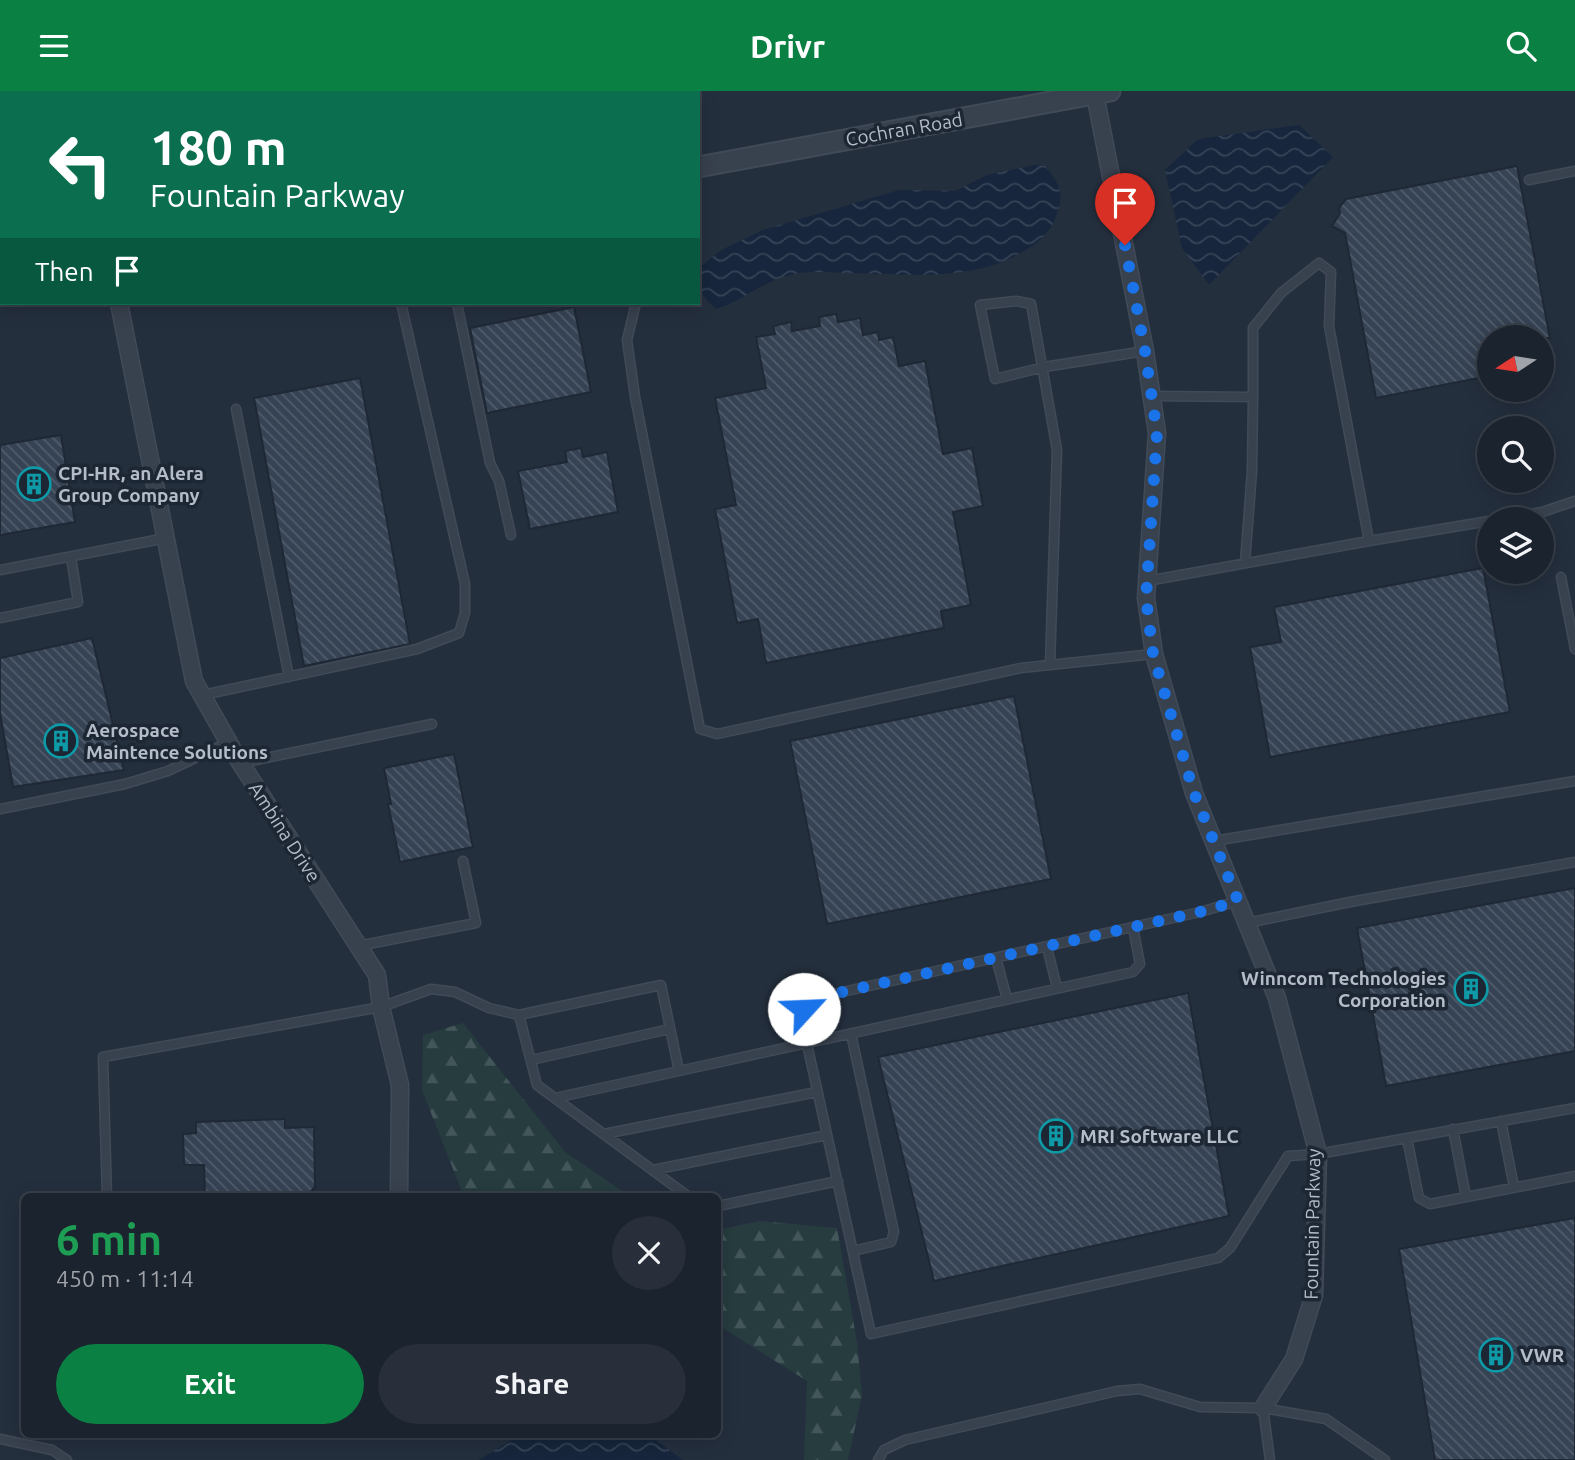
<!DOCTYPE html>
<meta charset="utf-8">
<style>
:root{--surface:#1b232e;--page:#282f3a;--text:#f1f3f6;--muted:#a0a4aa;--line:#39404a;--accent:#0b8043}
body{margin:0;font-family:Ubuntu,sans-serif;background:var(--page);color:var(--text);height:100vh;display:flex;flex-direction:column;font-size:26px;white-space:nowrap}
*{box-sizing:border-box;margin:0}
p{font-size:23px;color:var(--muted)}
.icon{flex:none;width:38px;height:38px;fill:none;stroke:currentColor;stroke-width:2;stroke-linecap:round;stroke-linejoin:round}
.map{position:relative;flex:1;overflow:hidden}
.sheet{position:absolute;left:21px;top:1102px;width:700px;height:245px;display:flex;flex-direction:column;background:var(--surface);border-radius:10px;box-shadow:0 4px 18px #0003,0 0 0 2px var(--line)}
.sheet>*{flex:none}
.hud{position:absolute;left:0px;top:0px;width:700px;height:214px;box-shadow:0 4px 18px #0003,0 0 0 2px var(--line);background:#0b6e4f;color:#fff;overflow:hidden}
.needle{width:46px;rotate:258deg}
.tools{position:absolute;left:1477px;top:234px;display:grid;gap:14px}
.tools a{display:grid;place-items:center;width:77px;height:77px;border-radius:50%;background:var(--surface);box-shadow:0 4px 18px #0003,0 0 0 2px var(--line);font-size:35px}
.pin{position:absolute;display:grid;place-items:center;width:60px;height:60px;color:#fff;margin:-72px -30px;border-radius:50% 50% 50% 0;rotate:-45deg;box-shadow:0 0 7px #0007}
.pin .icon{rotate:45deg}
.me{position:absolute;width:77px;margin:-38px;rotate:65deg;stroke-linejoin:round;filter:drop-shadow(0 0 5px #0008)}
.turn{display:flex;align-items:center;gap:24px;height:147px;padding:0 35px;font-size:32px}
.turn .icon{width:91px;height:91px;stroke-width:2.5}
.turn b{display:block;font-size:49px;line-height:60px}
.then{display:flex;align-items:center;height:66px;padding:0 35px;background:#0003;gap:14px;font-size:26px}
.round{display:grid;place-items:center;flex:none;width:74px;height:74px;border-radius:37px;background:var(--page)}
.overview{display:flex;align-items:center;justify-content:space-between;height:119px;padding:0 35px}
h1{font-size:42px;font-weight:700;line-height:52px;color:#1e9e55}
.cta{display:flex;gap:14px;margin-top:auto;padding:14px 35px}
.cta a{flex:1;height:80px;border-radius:42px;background:var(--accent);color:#fff;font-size:28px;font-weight:700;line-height:80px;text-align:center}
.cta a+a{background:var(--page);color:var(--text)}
header{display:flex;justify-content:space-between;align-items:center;height:91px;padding:0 35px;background:var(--accent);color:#fff;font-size:32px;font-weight:700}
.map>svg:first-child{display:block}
.forest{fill:url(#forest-firs)}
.water{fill:url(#water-waves)}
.building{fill:url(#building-back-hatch);stroke:#1f2835;stroke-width:2}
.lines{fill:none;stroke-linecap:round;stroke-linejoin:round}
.service-casing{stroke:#414a57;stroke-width:11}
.minor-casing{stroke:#414a57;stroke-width:19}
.tertiary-casing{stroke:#414a57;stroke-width:23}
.service{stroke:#38414e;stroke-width:8}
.minor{stroke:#38414e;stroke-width:16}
.tertiary{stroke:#38414e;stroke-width:19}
.route{stroke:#1a73e8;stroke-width:12;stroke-dasharray:0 21.6}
.labels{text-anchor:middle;stroke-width:7;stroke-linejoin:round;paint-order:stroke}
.street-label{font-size:19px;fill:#b4bcc9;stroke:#1d2633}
.poi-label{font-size:19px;font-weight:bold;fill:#b4bcc9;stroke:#1d2633;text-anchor:start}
</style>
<header><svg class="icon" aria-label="menu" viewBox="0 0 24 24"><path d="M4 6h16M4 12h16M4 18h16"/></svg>Drivr<svg class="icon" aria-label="search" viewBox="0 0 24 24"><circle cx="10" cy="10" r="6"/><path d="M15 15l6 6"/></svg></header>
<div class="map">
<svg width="1575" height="1369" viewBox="0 0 1575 1369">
<defs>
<pattern id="forest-firs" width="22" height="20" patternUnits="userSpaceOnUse" patternTransform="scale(1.75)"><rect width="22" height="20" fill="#263c3f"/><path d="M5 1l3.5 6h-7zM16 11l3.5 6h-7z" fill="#435659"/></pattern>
<pattern id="water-waves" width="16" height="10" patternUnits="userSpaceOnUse" patternTransform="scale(1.75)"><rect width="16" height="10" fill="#17263c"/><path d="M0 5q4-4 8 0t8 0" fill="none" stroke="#364457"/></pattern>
<pattern id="building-back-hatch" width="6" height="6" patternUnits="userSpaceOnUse" patternTransform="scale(1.75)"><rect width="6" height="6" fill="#364354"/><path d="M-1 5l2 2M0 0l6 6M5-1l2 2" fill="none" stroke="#515c6b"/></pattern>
</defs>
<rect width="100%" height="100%" fill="#242f3e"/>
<path class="forest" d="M463 932 565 1061 631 1106H464L422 999 423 944Z
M759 1130 837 1137 857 1251 862 1304 848 1369H804L807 1290 718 1234V1139Z"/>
<path class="water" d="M1299 34 1333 66 1209 194 1182 157 1165 79 1198 48Z
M1034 74 1045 75C1061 94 1065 104 1055 128 1047 146 1034 155 1017 164 964 192 900 182 843 182 827 181 810 180 794 183 765 189 744 209 717 218 702 208 696 195 699 177L721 159 763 139 899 99 955 100 987 84Z
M519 1344H649L683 1369H479Z"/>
<path class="building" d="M1517 75 1550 247H1489V285L1376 307 1345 142 1332 135 1340 122 1339 117 1346 108Z
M574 216 591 301 487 322 470 237Z
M836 223 838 231 860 227 863 244 878 241 879 249 893 246 899 275 925 270 943 363 972 357 983 415 953 421 971 514 941 520 944 537 766 572 758 528 737 532 715 418 736 414 715 307 766 297 756 246 775 243 773 235 791 231 792 240 820 235 819 226Z
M360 287 410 553 304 575 254 307Z
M61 344 75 431 0 444V354Z
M581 357 583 366 607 361 618 421 530 438 518 380 567 371 565 360Z
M1483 477 1510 621 1270 666 1250 556 1281 551 1274 516Z
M92 547 124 679 13 696 0 622V567Z
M1014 605 1051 788 827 833 790 650Z
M454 663 473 756 400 771 388 713H391L384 677Z
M1575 797V960L1386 995 1357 837Z
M1188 902 1229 1125 934 1190 878 966Z
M285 1028V1037L314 1036 315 1096 306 1106H293L290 1103 205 1106 204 1074H184L183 1043 196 1042V1031Z
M1575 1127V1369H1435L1399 1158Z"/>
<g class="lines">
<defs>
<path id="service" d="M11 2V0
M1529 89 1575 80
M457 212 490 372 499 390 511 444
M636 212 627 249 635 306 700 638 717 643 1021 577 1154 563
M236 318 289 586
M1497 429 1542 421 1575 410
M1369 450 1489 430
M1245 472 1252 380 1253 306
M0 479 166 447
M1561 486 1575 558
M1147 490 1369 450 1329 235 1331 181 1319 172 1281 202 1253 237V306L1152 305
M0 527 78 511 71 466
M1050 574 1057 359 1031 213 1016 210 980 214 995 288 1044 276 1145 260
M203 604 417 558 459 542 465 522V493L401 212
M241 672 432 633
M0 718 125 693 168 680 229 651
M1214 750 1575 690
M1238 810 1200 821 820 906 810 911 804 918 803 934 807 953 871 1243 1218 1167 1230 1157 1288 1065 1318 1063 1575 1017
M1247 832 1350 811 1575 771
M358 855 476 832 463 770
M1047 856 1057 897
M996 867 1007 908
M519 924 661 894 679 980 1133 881 1140 873 1133 836
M851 943 894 1141 891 1151 853 1160
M531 969 670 938
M555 1007 679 980
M1501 1030 1514 1096
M1453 1038 1466 1106
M604 1043 817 1001
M1407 1047 1419 1107 1430 1113 1575 1085
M653 1079 827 1044
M107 1106 103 966 381 916 431 898 455 901 489 917 519 924 537 994 689 1106
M718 1115 838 1090
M1263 1317 1270 1369
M0 1348 52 1359 67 1369
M878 1369 884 1359 905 1349 1117 1300 1140 1298 1200 1316 1263 1317 1326 1328 1385 1369"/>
<path id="minor" d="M404 0V2
M1095 3 1145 260 1157 342 1146 507 1154 563 1194 702 1277 907 1318 1063 1314 1204 1294 1268 1263 1317
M119 212 194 590 238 668 377 884 381 916 400 994 399 1106"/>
<path id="tertiary" d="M698 76 1110 0
M0 202H2"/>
</defs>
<use href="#service" class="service-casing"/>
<use href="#minor" class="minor-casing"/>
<use href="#tertiary" class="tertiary-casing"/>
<use href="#service" class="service"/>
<use href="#minor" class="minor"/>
<use href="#tertiary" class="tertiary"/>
</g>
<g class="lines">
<path class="route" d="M804 918 810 911 820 906 1200 821 1238 810 1194 702 1153 563 1146 507 1157 342 1145 260 1125 154"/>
</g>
<defs>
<symbol id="building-ring" viewBox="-11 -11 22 22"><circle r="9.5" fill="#1d2633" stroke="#0f9aa8" stroke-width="1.5"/><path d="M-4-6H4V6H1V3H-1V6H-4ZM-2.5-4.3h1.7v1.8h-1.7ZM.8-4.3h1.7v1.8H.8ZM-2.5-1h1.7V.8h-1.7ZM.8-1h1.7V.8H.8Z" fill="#0f9aa8"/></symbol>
</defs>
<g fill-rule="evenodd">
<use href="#building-ring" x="15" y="374" width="38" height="38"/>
<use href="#building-ring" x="42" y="631" width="38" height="38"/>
<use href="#building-ring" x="1452" y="879" width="38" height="38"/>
<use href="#building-ring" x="1037" y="1026" width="38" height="38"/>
<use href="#building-ring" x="1477" y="1245" width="38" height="38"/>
</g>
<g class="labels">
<g class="street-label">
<text transform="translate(904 38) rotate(-10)" y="7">Cochran Road</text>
<text transform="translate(285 741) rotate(57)" y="7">Ambina Drive</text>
<text transform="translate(1312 1133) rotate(-89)" y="7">Fountain Parkway</text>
</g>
<g class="poi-label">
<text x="58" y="389">CPI-HR, an Alera<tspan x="58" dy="22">Group Company</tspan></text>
<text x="86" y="646">Aerospace<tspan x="86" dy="22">Maintence Solutions</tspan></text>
<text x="1446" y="894" text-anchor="end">Winncom Technologies<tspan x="1446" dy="22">Corporation</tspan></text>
<text x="1080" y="1052">MRI Software LLC</text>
<text x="1520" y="1271">VWR</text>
</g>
</g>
</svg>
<div class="tools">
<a><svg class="needle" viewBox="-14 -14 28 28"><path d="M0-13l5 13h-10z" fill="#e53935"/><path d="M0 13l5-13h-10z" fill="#a0a4aa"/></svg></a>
<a><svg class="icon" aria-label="search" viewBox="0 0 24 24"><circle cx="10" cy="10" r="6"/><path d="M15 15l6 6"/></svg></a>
<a><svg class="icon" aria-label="layers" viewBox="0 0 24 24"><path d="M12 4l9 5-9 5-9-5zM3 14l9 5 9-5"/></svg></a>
</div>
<div class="pin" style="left:1125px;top:154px;background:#d93025"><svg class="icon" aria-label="arrive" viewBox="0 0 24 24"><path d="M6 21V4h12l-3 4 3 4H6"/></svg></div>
<svg class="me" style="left:804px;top:918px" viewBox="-20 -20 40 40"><circle r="19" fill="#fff"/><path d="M0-13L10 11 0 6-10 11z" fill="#1a73e8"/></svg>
<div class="hud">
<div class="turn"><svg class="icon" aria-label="left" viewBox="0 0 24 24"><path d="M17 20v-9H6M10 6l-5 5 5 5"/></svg><div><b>180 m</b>Fountain Parkway</div></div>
<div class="then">Then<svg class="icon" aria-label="arrive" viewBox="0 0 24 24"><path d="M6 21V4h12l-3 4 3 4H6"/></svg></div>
</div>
<section class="sheet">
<div class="overview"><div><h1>6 min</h1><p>450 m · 11:14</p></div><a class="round"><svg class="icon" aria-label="close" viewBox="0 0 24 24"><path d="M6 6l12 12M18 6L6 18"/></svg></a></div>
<div class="cta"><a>Exit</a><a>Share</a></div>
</section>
</div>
